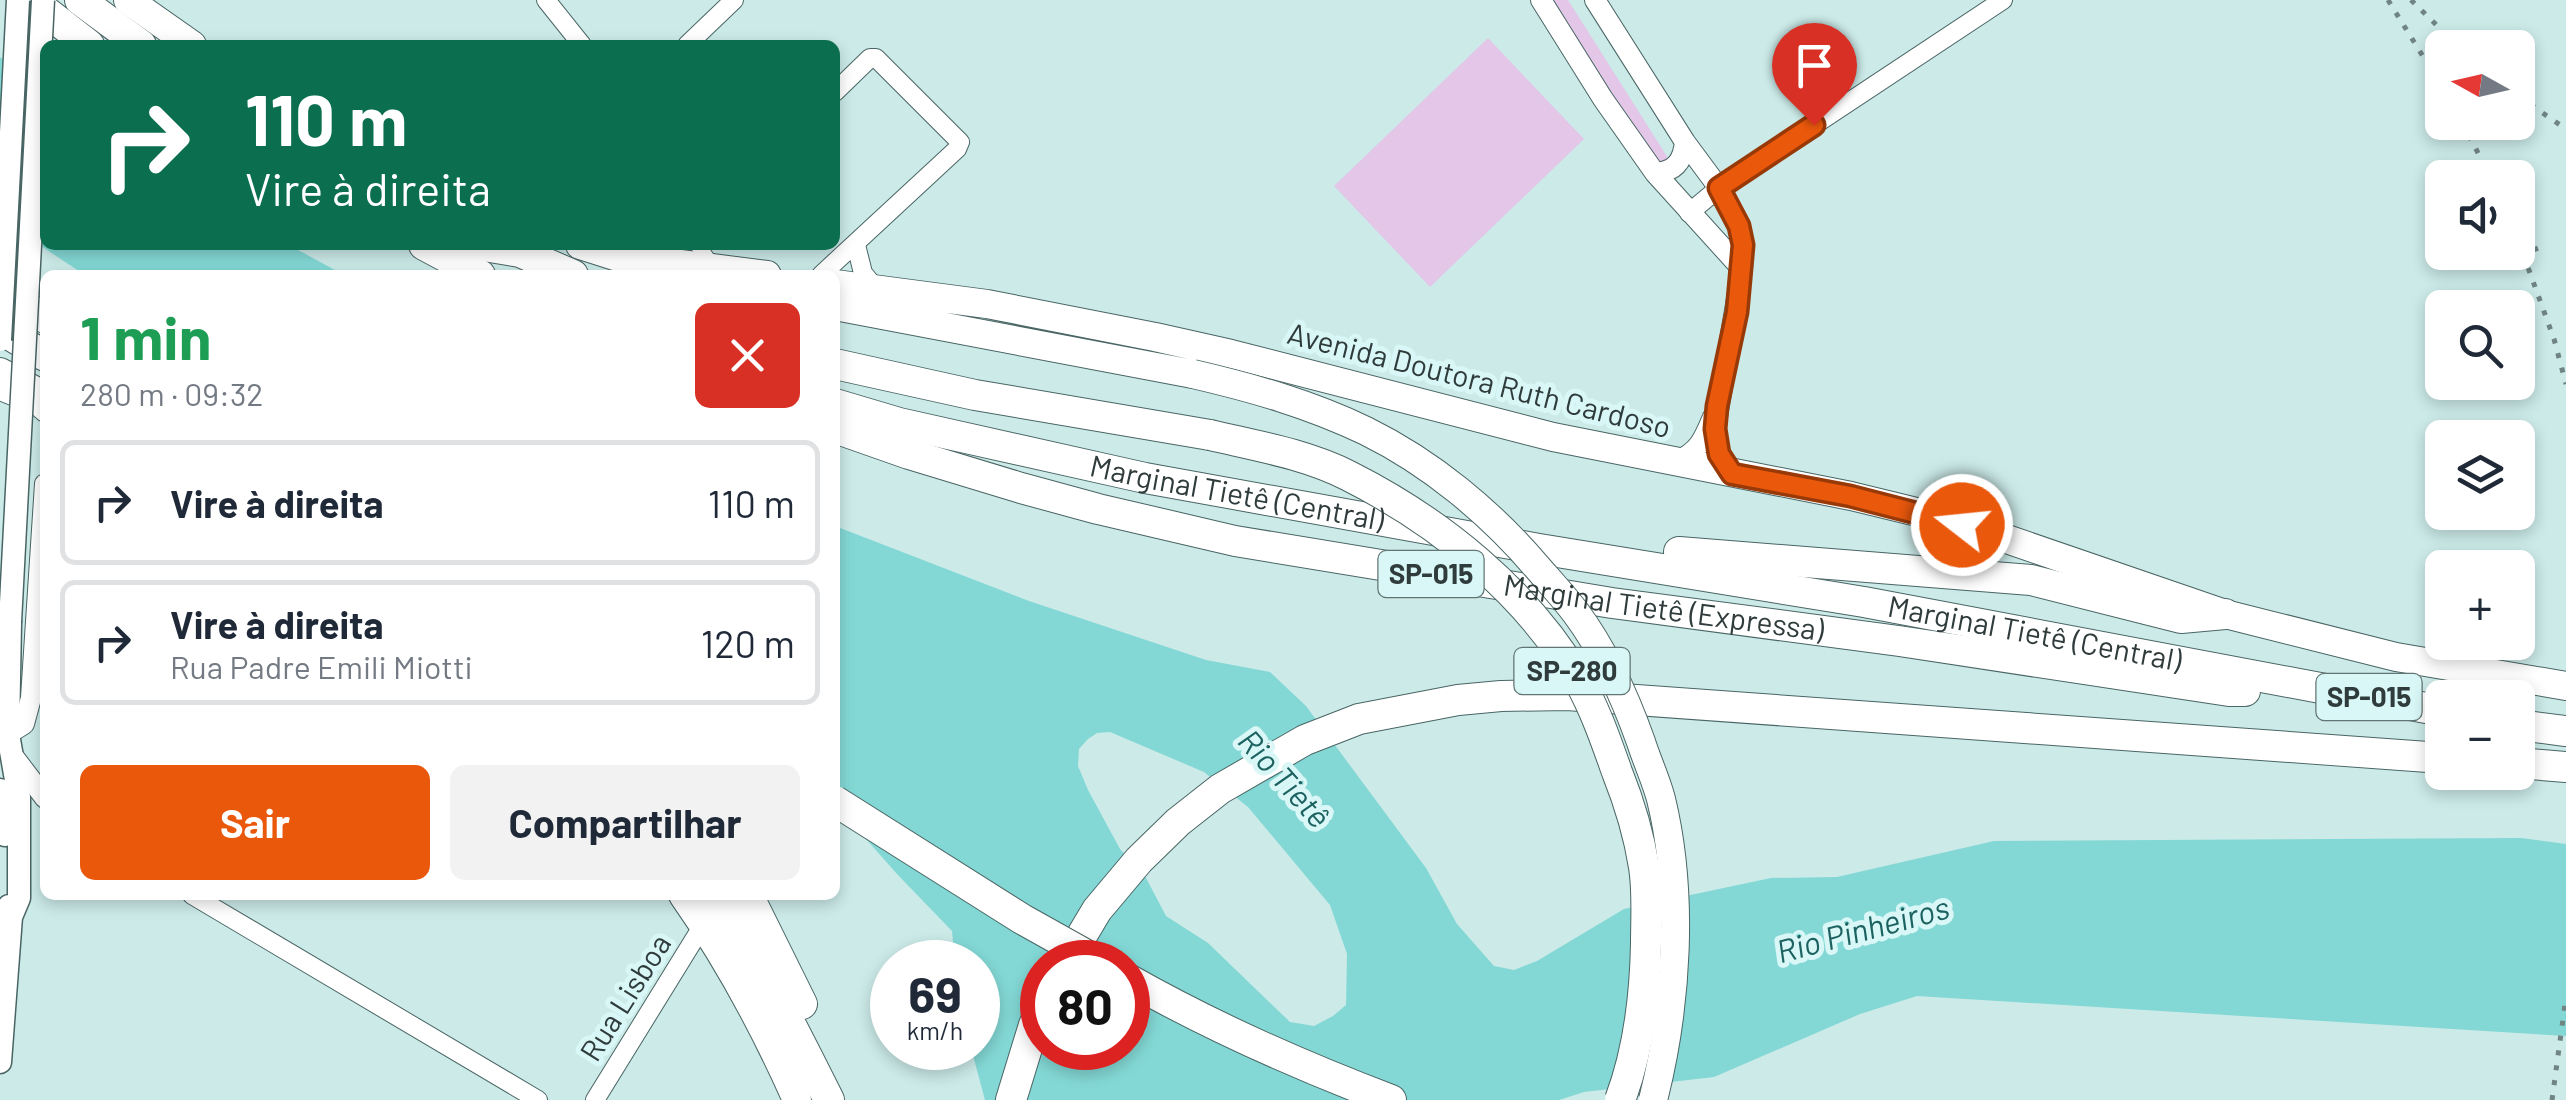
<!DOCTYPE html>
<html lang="pt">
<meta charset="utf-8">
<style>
:root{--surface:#fff;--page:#f2f2f3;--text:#1f2937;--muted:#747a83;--line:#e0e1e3;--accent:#ea580c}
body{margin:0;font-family:Barlow,sans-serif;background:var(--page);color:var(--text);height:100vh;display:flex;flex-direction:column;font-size:38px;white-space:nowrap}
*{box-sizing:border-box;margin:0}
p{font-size:32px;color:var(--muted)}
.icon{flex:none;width:55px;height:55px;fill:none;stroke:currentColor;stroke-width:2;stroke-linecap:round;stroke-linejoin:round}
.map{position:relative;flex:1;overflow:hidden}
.panel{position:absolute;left:40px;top:270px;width:800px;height:630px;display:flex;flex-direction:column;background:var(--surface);border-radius:15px;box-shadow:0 5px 15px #0003}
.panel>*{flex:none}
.hud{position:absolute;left:40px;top:40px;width:800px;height:210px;border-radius:15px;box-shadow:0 5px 15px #0003;background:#0b6e4f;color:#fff;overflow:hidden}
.needle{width:65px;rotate:278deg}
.controls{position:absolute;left:2425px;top:30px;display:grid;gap:20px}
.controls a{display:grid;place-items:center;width:110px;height:110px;border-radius:15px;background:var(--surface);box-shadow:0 5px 15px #0003;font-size:50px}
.speed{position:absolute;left:870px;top:940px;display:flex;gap:20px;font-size:50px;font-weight:700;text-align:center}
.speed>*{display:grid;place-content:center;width:130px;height:130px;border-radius:50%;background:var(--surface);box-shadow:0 5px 15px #0003;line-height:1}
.speed small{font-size:25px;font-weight:400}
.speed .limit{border:15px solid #d22;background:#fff;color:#111}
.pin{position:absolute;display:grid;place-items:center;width:85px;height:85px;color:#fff;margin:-102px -42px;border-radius:50% 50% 50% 0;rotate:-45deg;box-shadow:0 0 10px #0007}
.pin .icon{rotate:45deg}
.me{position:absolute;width:110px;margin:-55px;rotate:286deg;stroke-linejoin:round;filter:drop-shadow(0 0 8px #0008)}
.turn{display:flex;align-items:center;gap:35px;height:210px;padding:0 40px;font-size:45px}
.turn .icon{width:130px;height:130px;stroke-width:2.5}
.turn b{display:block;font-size:70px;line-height:85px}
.round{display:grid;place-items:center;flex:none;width:105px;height:105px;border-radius:15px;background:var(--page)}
.headline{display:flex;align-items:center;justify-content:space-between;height:170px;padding:0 40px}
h1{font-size:60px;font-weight:700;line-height:75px;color:#1e9e55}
.cta{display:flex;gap:20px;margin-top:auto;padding:20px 40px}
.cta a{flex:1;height:115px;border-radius:15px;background:var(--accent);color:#fff;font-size:40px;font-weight:700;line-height:115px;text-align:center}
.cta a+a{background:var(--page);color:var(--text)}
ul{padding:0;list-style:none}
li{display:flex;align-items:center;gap:30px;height:125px;margin:0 20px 15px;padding:0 20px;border:5px solid var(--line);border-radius:15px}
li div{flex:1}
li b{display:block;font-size:38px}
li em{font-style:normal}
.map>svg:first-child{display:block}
.green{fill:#e3c6e8}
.water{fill:#83d8d5;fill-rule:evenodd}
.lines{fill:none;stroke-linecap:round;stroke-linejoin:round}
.minor-casing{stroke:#496564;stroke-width:20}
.tertiary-casing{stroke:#496564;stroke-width:22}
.secondary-casing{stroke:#496564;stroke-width:25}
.trunk-casing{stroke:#496564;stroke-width:30}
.motorway-casing{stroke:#496564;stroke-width:32}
.minor{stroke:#fff;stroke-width:18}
.tertiary{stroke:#fff;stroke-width:20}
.secondary{stroke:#fff;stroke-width:22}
.trunk{stroke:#fff;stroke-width:28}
.motorway{stroke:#fff;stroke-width:30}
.rail{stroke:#708483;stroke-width:5;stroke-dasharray:5 10;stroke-linecap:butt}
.secondary-bridge-casing{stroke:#496564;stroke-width:25;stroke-linecap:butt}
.trunk-bridge-casing{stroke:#496564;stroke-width:30;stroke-linecap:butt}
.motorway-bridge-casing{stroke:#496564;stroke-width:32;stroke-linecap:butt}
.secondary-bridge{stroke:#fff;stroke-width:22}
.trunk-bridge{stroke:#fff;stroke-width:28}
.motorway-bridge{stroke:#fff;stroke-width:30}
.route-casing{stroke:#983908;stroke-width:25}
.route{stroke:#ea580c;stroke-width:18}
.labels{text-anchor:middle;stroke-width:10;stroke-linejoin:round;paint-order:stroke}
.shield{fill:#d8f7f6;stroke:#627474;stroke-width:2.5}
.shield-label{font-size:28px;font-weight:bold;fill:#303c3c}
.street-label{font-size:30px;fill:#303c3c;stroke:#d8f7f6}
.water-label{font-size:32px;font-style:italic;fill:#1c6260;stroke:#d8f7f6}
</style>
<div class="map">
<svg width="2566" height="1100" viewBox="0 0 2566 1100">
<rect width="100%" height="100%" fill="#cbeae8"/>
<path class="green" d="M1550 0H1568L1668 158 1654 167Z
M1488 38 1584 139 1430 287 1334 186Z"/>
<path class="water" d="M0 57 45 90V245H289L344 275H85L0 219Z
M835 526 1029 601 1206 660 1270 672 1306 706 1426 868 1457 924 1494 966 1514 970 1537 961 1624 909 1771 878 1837 877 1994 841 2521 838 2566 844V1036L1917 996 1860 1014 1714 1077 1584 1092 1559 1100H985L971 1048H978V962H955L952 931 897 874 835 804ZM1110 732 1204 772 1248 807 1330 905 1347 954 1346 1005 1333 1016 1314 1026 1290 1022 1208 943 1166 916 1145 876 1120 849 1088 790 1078 766 1079 749 1088 739 1097 733ZM1042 962H1128V1048H1042Z"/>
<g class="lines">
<defs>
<path id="minor" d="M546 0 582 45
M687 45 734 0
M1689 213 1719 188 2003 0
M701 245 702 254 712 268
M856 245 863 273 876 289
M821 275 957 149 960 142 876 58H870L835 92
M192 895 538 1100
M595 1100 703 925"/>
<path id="tertiary" d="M1541 0 1603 99 1655 173 1742 269
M1595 0 1685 142 1719 188 1739 226 1743 245 1742 269 1715 429 1719 454 1732 474
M1655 173C1675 172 1683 161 1685 142
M0 390 37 405 45 412
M1676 462C1699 451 1703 441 1713 417
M8 734 24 724 31 698 45 484
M13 756 45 798"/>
<path id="secondary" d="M10 622 8 734 19 797V898L11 917
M0 790 5 835
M0 1062 11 917 9 906"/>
<path id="trunk" d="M128 0 192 45
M580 245 652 268
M635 262 657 261 767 275
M835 284 987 304 1155 337 1231 354 1553 437 1851 496 1929 515 1995 535 2225 614 2396 657 2566 686
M835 306 1193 374
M0 372 45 396
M683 895C728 959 765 1028 797 1100"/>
<g id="motorway">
<path d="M31 0 89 45"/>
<path d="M80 0 141 45"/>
<path d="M424 245 480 275"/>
<path d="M478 245 520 252 573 275"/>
<path d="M3 292 45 318"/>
<path d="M0 329 45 356"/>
<path d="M835 364 975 395 1210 435"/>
<path id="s1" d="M835 404 899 423 1145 478 1539 549 1864 602 2442 711"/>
<path id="s2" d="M835 428 909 454 1021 488 1098 509 1235 541 1612 603 1899 641 2229 691H2245"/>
<path d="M1679 552 2031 580 2181 618 2225 614"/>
<path d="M2518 725 2566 731"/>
<path d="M2518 763 2566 767"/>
<path d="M715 895C759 960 794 1030 829 1100"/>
<path d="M748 895 802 1004"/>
<path d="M1066 962 1097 910 1139 860 1178 822 1220 789 1305 740 1359 719 1458 700 1501 696 1567 695 2442 758"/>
<path d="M1128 979C1211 1026 1301 1066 1391 1100"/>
<path d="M1011 1100 1034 1025 1042 1008"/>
</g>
</defs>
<use href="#minor" class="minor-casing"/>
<use href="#tertiary" class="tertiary-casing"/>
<use href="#secondary" class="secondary-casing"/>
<use href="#trunk" class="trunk-casing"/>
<use href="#motorway" class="motorway-casing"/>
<use href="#minor" class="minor"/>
<use href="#tertiary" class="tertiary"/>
<use href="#secondary" class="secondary"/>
<use href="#trunk" class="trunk"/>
<use href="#motorway" class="motorway"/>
<path class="rail" d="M2388 0 2442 87
M2411 0 2460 48
M2518 96 2566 129
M2462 122 2491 178
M2518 205 2538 255
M2518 240 2554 339 2566 384
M2552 1100 2566 997"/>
<defs>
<path id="secondary-bridge" d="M0 340 18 0
M10 622 43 0"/>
<path id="trunk-bridge" d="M1193 374C1253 388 1310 404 1366 431 1431 463 1490 512 1537 567 1550 582 1564 597 1576 613 1605 652 1625 697 1641 742 1647 761 1656 780 1661 799 1684 894 1677 1006 1653 1100"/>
<path id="motorway-bridge" d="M1210 435C1257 446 1306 454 1349 476 1440 522 1526 591 1579 681 1595 709 1606 741 1617 772 1629 802 1639 835 1644 867 1648 892 1646 918 1646 943 1645 996 1639 1050 1620 1100
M835 801 1022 919 1099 962"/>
</defs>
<use href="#secondary-bridge" class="secondary-bridge-casing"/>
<use href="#trunk-bridge" class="trunk-bridge-casing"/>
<use href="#motorway-bridge" class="motorway-bridge-casing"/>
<use href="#secondary-bridge" class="secondary-bridge"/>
<use href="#trunk-bridge" class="trunk-bridge"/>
<use href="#motorway-bridge" class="motorway-bridge"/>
</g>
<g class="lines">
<defs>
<path id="route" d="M1814 125 1719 188 1739 226 1743 245 1737 312 1717 406 1715 429 1719 454 1732 474 1850 496 1962 525"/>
</defs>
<use href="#route" class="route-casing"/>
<use href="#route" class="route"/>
</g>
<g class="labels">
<g class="shield">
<rect x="1378.5" y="551" width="105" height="46" rx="8"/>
<rect x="1514.5" y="648" width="115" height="46" rx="8"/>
<rect x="2316.5" y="674" width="105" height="46" rx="8"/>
</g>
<g class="shield-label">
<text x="1431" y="584">SP-015</text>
<text x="1572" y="681">SP-280</text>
<text x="2369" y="707">SP-015</text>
</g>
<g class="street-label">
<text transform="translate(1479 381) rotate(14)" y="10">Avenida Doutora Ruth Cardoso</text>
<text dy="10" stroke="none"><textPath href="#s1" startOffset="412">Marginal Tietê (Central)</textPath></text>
<text dy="10" stroke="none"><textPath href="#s2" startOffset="850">Marginal Tietê (Expressa)</textPath></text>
<text dy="10" stroke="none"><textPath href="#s1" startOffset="1222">Marginal Tietê (Central)</textPath></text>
<text transform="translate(626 998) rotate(-58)" y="10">Rua Lisboa</text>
</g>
<g class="water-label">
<text transform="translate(1284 779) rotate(48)" y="11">Rio Tietê</text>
<text transform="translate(1863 930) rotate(-15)" y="11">Rio Pinheiros</text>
</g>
</g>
</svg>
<div class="controls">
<a><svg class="needle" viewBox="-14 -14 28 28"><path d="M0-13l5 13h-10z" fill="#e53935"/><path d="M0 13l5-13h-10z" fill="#747a83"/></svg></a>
<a><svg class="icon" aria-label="sound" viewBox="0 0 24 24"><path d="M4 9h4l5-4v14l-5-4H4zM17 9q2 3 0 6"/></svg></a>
<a><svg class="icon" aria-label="search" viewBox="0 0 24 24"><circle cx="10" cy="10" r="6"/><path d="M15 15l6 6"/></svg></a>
<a><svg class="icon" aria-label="layers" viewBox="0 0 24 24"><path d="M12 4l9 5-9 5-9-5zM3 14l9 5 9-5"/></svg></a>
<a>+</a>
<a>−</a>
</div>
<div class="speed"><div>69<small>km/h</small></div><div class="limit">80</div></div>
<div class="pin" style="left:1814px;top:125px;background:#d93025"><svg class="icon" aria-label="arrive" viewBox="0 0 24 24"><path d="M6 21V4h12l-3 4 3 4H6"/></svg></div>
<svg class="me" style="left:1962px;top:525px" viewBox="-20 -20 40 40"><circle r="17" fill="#ea580c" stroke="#fff" stroke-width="3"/><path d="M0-11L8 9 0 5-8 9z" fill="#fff"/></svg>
<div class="hud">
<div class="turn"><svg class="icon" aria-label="right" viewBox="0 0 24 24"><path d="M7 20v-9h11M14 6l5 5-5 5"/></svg><div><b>110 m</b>Vire à direita</div></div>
</div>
<section class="panel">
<div class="headline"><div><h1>1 min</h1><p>280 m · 09:32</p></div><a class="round" style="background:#d93025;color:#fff"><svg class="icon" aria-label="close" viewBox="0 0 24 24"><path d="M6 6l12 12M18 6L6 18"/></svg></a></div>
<ul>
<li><svg class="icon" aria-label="right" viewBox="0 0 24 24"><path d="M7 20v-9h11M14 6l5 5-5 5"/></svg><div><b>Vire à direita</b></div><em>110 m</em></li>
<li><svg class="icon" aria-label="right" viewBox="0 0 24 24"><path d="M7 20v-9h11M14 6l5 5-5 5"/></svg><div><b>Vire à direita</b><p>Rua Padre Emili Miotti</p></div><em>120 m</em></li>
</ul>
<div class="cta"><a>Sair</a><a>Compartilhar</a></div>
</section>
</div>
